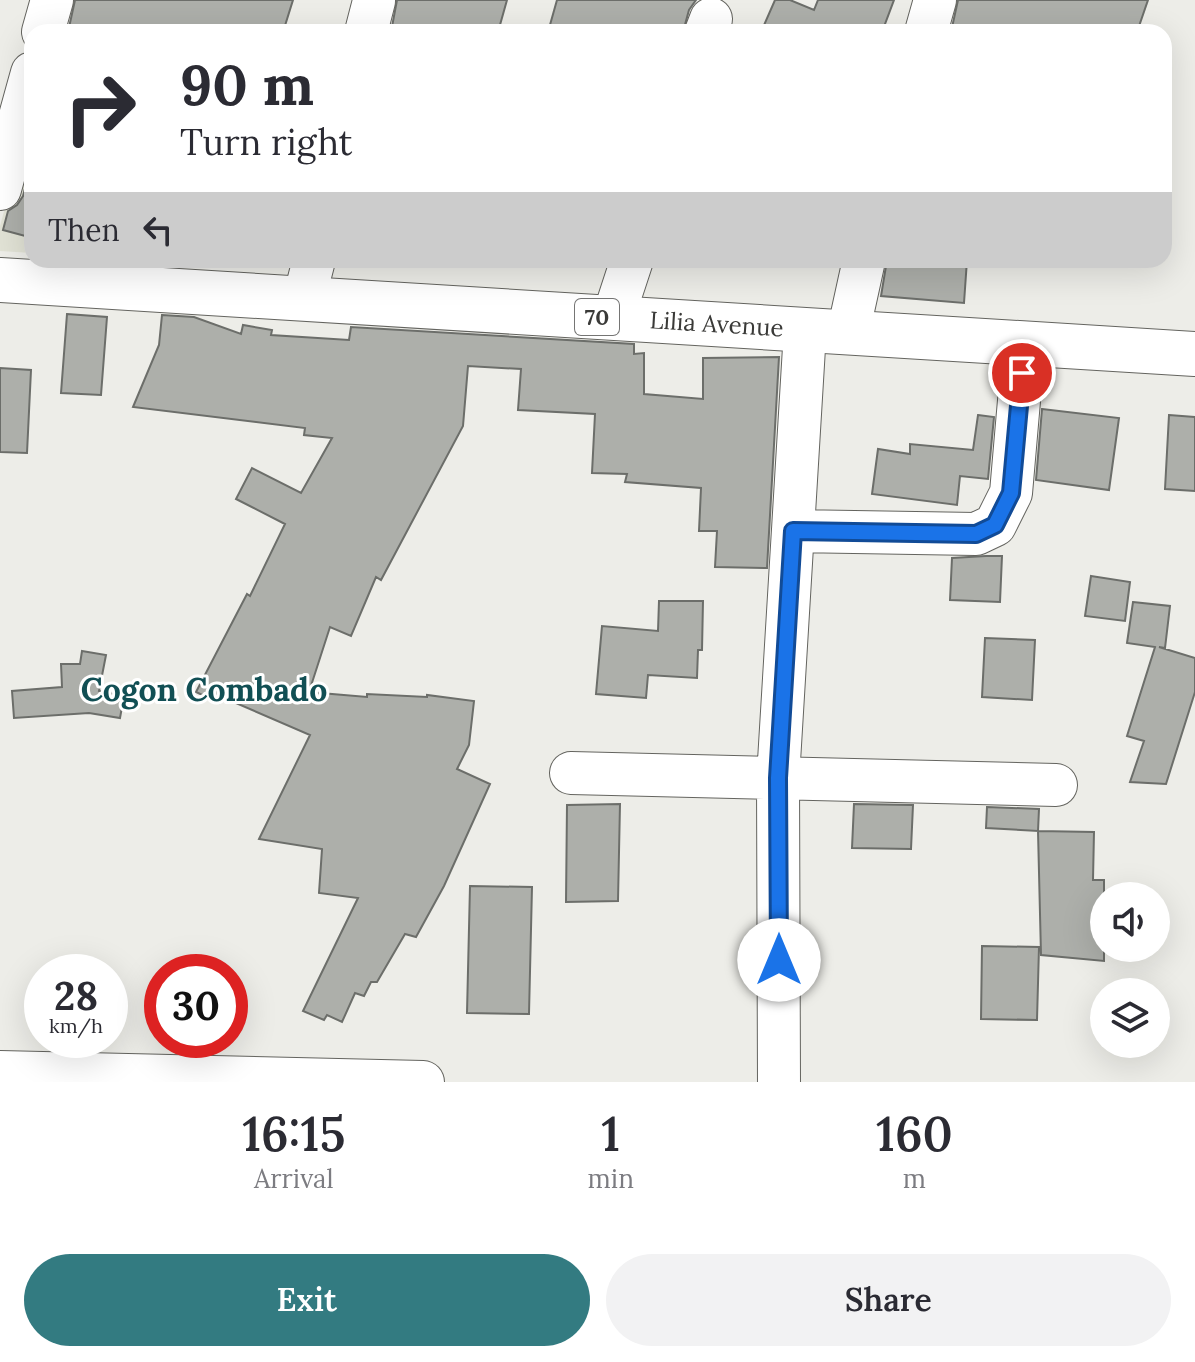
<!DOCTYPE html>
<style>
:root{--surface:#fff;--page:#f2f2f3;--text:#2b2b33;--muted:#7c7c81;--accent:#337b81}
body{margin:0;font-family:Lora,serif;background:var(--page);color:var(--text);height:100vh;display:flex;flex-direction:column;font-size:30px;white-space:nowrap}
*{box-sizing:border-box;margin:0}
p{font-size:26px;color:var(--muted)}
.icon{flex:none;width:44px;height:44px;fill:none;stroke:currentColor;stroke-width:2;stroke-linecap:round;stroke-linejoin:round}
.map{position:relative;height:1082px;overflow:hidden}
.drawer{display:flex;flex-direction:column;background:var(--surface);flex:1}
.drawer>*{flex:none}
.hud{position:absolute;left:24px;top:24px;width:1148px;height:244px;border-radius:24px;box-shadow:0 8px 32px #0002;background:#fff;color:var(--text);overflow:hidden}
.controls{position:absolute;left:1090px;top:882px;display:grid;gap:16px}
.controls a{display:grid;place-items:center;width:80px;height:80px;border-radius:50%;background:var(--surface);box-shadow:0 8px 32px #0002;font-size:40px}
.speed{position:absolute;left:24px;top:954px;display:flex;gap:16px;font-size:40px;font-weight:700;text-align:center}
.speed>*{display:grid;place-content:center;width:104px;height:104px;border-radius:50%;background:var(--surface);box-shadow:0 8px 32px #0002;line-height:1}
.speed small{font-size:20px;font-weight:400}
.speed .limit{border:12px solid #d22;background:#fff;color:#111}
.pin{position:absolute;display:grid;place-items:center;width:68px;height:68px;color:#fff;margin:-34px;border:4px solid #fff;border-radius:50%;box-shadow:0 2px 8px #0007}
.me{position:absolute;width:88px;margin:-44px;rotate:0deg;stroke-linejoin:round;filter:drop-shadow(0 0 6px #0008)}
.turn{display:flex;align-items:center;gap:28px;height:168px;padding:0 24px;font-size:36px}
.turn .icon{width:104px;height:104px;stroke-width:2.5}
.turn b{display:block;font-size:56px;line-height:68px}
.then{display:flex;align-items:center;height:76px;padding:0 24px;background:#0003;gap:16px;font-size:30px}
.eta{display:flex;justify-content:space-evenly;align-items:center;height:136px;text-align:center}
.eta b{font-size:48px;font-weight:600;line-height:56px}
.button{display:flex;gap:16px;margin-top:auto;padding:16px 24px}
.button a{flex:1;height:92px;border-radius:48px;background:var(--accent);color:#fff;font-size:32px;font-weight:600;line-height:92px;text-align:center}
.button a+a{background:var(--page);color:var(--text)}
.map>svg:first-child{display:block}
.built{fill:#e1e2d5}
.building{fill:#adafaa;stroke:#6c6e6a;stroke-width:2}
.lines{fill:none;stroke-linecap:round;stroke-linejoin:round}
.minor-casing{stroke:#64645f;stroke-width:44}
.highway-casing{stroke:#64645f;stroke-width:46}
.minor{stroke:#fff;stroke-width:42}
.highway{stroke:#fff;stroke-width:44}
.route-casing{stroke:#114b97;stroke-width:20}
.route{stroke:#1a73e8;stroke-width:14}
.labels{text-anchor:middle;stroke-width:6;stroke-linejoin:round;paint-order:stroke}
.shield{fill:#fff;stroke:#757574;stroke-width:2}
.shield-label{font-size:22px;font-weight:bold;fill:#3a3a38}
.street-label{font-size:24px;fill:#3a3a38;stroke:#fff}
.district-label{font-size:32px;font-weight:bold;fill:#114f54;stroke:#fff}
</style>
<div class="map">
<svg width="1195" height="1082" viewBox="0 0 1195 1082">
<rect width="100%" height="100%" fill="#edede8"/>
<path class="built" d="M32 108V253L0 251V226Z
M136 260H233L231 266Z"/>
<path class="building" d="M75 0H293L283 32H68Z
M397 0H507L498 32H391Z
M557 0H696L689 10 683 32H548Z
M775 0H790L814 10 818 0H894L882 32H761Z
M958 0H1148L1137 32H951Z
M32 163V224L29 237 3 230 8 211 17 205 23 196Z
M887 260H967L964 303 881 296Z
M67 314 107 317 101 395 61 393Z
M162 315 194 317 241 334 243 325 272 330 271 335 349 340 351 327 634 344V354L644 353V394L703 399V358L779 357 767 568 715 567 717 531H699L701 488 625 482 627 474 592 473 595 414 518 410 521 369 468 366 463 426 381 580 376 577 351 636 330 627 309 692 367 697V694L427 697V695L474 701 469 745 457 769 490 784 444 886 416 937 405 934 377 982H371L364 996 355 993 342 1022 327 1015 324 1020 303 1011 358 898 319 893 322 849 259 839 310 735 222 697 219 703 196 692 247 594 250 596 285 524 236 499 252 468 301 493 332 438 304 435 305 428 133 407 159 345Z
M0 368 31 370 27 453 0 452Z
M1042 409 1119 418 1109 490 1036 480Z
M978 415 994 417 988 479 960 476 957 505 872 494 878 449 910 454V444L973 450Z
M1169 415 1195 417V491L1165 489Z
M986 556H1002L1000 602 950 600 952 558Z
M1091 576 1130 582 1125 621 1085 616Z
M659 601H703L702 650H698L697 678 648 675 646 698 596 694 602 626 658 631Z
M1133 602 1170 606 1165 648 1159 647 1195 658V692L1166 784 1130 782 1144 741 1127 736 1155 647 1127 643Z
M985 638 1035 640 1032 700 982 697Z
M82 651 106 655 99 691 124 696 120 718 89 713 14 718 12 691 62 687 61 664H80Z
M620 804 618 901 566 902 567 805Z
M854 804 913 805 911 849 852 848Z
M987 807 1039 809 1038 831 986 828Z
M1038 831 1094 832 1093 880H1104V961L1041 955Z
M470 886 532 887 529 1014 467 1013Z
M982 946 1039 947 1037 1020 981 1019Z"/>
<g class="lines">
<defs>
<path id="minor" d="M43 32 52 0
M366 32 374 1
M706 32 711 19
M926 32 935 0
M0 189 32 73
M304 299 314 260
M613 318 632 260
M848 333 864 260
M793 531 976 534 995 525 1011 493 1024 343
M571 773 1056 785
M0 1072 423 1082
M779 1082 778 778 805 331"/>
<g id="highway">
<path id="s1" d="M0 280 1195 354"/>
</g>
</defs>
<use href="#minor" class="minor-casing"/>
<use href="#highway" class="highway-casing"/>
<use href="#minor" class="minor"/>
<use href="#highway" class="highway"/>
</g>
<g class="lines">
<defs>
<path id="route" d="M779 960 778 778 793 531 976 534 995 525 1011 493 1022 373"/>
</defs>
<use href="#route" class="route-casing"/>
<use href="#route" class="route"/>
</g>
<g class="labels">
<rect class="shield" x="575" y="299" width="44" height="36" rx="6"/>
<g class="shield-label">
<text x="597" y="325">70</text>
</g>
<g class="street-label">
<text dy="8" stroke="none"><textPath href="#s1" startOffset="718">Lilia Avenue</textPath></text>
</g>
<g class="district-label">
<text x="204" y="701">Cogon Combado</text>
</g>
</g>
</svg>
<div class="controls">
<a><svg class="icon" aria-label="sound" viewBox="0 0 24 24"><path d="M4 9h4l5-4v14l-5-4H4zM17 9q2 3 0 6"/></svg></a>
<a><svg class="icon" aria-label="layers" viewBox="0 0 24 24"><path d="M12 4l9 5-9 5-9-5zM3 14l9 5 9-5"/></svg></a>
</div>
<div class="speed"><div>28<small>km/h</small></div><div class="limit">30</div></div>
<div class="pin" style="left:1022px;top:373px;background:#d93025"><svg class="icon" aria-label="arrive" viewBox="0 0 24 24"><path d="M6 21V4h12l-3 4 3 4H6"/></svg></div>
<svg class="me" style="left:779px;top:960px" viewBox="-20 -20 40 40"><circle r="19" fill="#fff"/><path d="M0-13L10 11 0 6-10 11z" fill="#1a73e8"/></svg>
<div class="hud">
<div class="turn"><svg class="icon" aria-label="right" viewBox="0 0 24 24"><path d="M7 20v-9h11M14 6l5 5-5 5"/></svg><div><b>90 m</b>Turn right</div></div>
<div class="then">Then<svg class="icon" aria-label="left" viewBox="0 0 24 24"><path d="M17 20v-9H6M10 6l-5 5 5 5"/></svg></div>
</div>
</div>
<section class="drawer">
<div class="eta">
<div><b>16:15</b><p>Arrival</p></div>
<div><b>1</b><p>min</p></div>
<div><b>160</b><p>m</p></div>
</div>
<div class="button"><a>Exit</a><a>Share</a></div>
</section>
